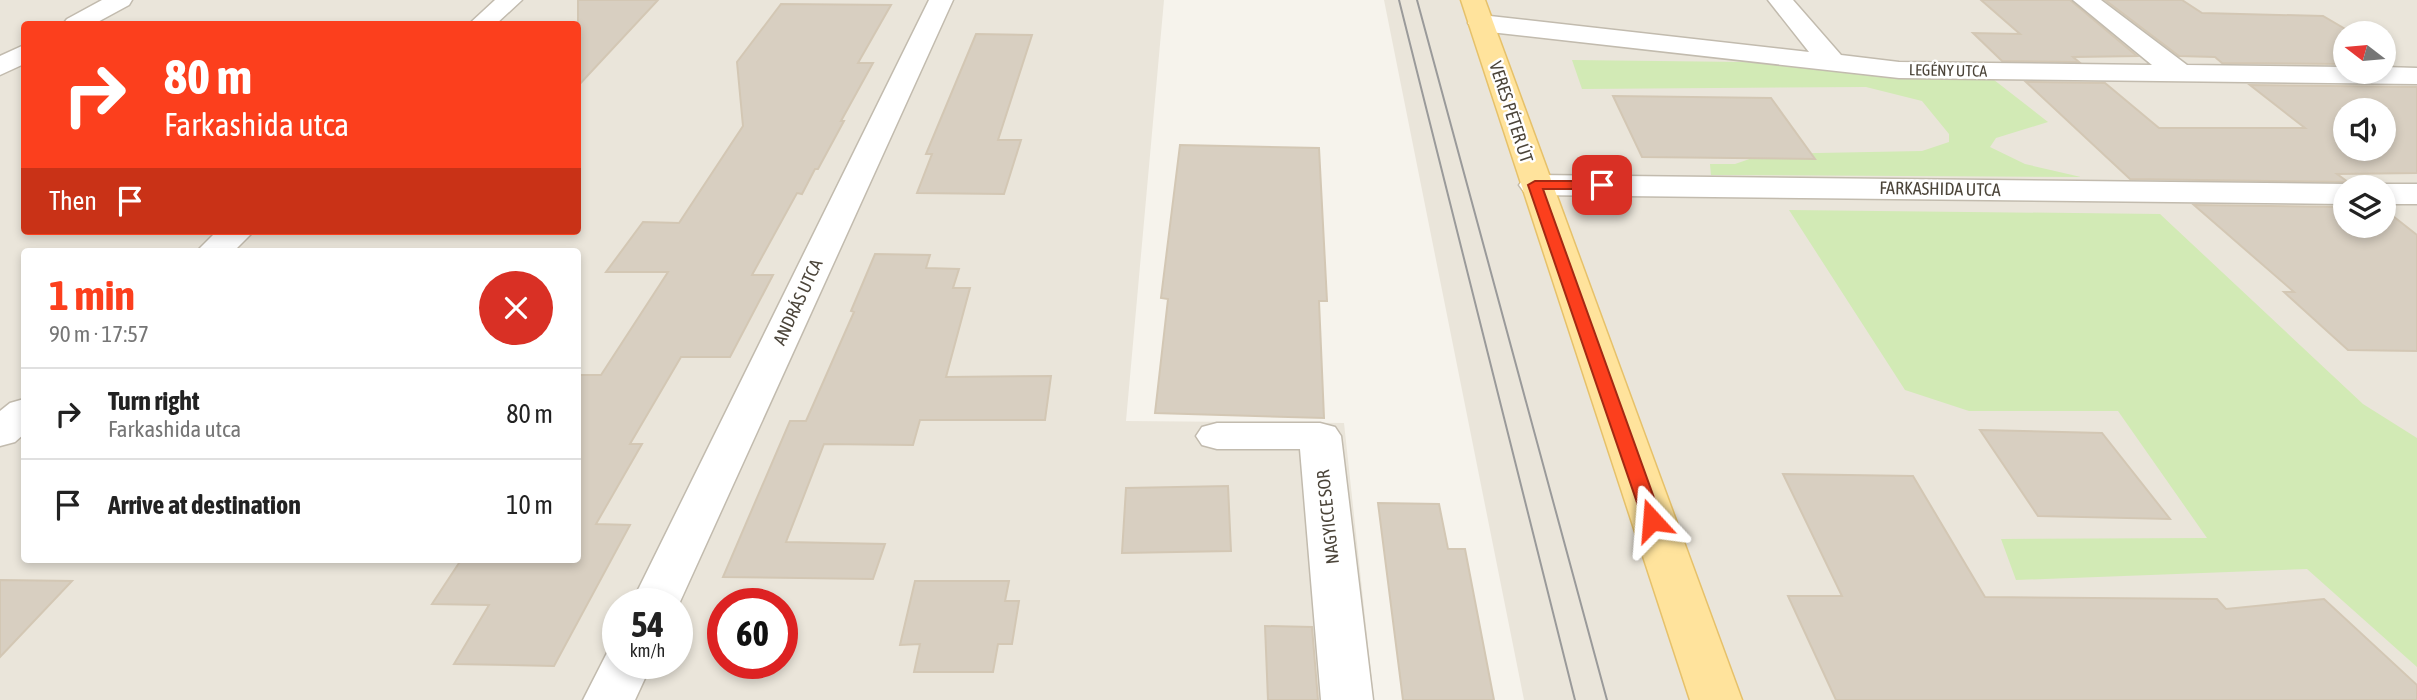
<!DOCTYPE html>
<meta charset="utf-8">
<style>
:root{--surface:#fff;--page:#f6f6f6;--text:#222;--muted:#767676;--line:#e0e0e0;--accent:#fc3f1d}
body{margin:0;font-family:"Asap Condensed",sans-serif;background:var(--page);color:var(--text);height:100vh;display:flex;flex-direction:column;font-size:26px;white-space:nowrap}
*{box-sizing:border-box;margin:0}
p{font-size:23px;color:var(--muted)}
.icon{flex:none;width:38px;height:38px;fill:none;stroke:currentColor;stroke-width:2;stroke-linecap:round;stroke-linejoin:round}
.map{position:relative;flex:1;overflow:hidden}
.side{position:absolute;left:21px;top:248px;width:560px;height:315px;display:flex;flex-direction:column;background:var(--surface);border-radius:7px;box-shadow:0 4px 10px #0003}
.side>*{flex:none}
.hud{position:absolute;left:21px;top:21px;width:560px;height:214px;border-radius:7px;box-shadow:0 4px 10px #0003;background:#fc3f1d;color:#fff;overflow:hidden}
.needle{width:46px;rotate:286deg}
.buttons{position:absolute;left:2333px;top:21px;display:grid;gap:14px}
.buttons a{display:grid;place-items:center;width:63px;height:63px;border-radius:50%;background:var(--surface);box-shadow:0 4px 10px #0003;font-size:35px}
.speed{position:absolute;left:602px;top:588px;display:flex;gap:14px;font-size:35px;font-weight:700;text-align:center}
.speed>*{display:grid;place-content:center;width:91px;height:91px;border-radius:50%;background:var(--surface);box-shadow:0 4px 10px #0003;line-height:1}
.speed small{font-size:18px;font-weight:400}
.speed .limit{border:10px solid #d22;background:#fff;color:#111}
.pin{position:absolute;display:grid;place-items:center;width:60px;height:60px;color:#fff;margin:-30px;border-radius:14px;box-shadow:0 4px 10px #0006}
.me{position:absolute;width:77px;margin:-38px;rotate:341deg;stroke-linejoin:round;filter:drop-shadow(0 0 5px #0008)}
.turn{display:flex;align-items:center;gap:24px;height:147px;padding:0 28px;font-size:32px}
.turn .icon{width:91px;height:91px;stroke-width:2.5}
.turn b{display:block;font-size:49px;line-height:60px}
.then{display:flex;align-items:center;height:66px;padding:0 28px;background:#0003;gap:14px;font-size:26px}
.round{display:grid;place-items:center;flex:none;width:74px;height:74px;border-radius:37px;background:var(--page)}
.headline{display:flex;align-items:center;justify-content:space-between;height:119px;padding:0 28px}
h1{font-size:42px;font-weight:700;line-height:52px;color:var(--accent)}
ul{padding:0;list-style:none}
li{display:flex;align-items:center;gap:21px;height:91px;padding:0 28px;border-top:2px solid var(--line)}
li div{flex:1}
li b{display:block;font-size:26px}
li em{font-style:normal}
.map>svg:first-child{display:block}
.residential{fill:#eae5da;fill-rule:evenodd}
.green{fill:#d2eab5}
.building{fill:#d8cfc1;stroke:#d3c7b4;stroke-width:2;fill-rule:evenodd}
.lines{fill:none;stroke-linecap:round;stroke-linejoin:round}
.minor-casing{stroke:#c2bbae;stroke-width:3}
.major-casing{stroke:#e6c16a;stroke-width:3}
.minor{fill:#fff;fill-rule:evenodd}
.major{fill:#ffe39c;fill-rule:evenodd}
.tram{stroke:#9a9a9a;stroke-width:2}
.route{fill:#fc3f1d;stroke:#a42913;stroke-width:2}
.labels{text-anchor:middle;stroke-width:5;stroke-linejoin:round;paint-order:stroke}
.far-street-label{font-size:16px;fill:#4b4439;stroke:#fff}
.street-label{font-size:18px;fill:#4b4439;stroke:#fff}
</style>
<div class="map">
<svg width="2417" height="700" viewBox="0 0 2417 700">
<rect width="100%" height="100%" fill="#f6f3ec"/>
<path class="residential" d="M0 0H1164L1126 421 1344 423 1374 700H0ZM24 24H578V231H24ZM24 252H578V560H24ZM618 604H677V663H618ZM723 604H782V663H723Z
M1384 0H2417V700H1524ZM2345 33H2384V72H2345ZM2345 110H2384V149H2345ZM2345 187H2384V226H2345Z"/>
<path class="green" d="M1572 60 1743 62 1989 76 2048 122 1996 138 1990 147 2025 164 2081 177 1711 175 1710 164H1735L1764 154 1922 151 1949 142V134L1922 101 1866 87 1582 89Z
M1789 210 2160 214 2363 404 2417 438V667L2307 569 2016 580 2001 539 2207 538 2118 411H1969L1905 390Z"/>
<path class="building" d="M578 0H658L578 86Z
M1981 0H2070L2137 56 2073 57 2079 62 2002 61 1973 33 2020 34Z
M2105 0H2182L2202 13 2323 16 2352 33H2345V64L2222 63 2215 57 2179 56Z
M781 4 891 5 858 63H873L841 121H844L818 169H815L802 194 797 193 752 275H773L730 357H681L630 444H642L596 524 630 525 554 666 454 664 489 605 432 604 461 560H578V375H601L668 272H606L643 222 679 223 743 126 737 62Z
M976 34 1032 35 998 140H1021L1004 194 917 193 932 154H926Z
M2026 82 2105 83 2159 128H2305L2250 85 2417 87V173L2337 174 2348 182 2130 179ZM2345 110H2384V149H2345Z
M1613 96 1771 98 1815 159 1642 157Z
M1180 145 1319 148 1327 301H1319L1324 418 1155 413 1168 299 1161 298Z
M2194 205 2345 207V226H2384V209L2417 235V351L2348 350 2284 292H2294Z
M875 254 930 255 926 268 959 269 953 288H970L946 377 1051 376 1045 420H920L913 445 824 444 786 542 885 544 873 579 723 577 790 421H806L854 312 851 311Z
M1980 430 2102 433 2170 519 2038 516Z
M1783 474 1913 476 1985 597 2217 599 2226 609 2324 599 2417 685V700H1836L1788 596H1842Z
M1228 486 1231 551 1122 553 1126 488Z
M1378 503 1439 504 1448 549H1465L1494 700H1403Z
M0 580 72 581 0 657Z
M915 581H1009L1005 601H1019L1012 644H998L993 672H914L920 644 900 645Z
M1265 626 1312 627 1318 700H1268Z"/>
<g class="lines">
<defs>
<path id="minor" d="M102 0H132L129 5 94 24H63L67 19Z
M495 0H522L496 24H469Z
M929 0H953L679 604 677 608V604H631Z
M1768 0H1793L1841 55 1899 62 2152 65 2073 0H2101L2187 65 2345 67V72H2384V67L2417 68V84L1899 78 1481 31 1472 28 1468 23 1472 18 1481 15 1809 52Z
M24 45V64L0 75V56Z
M1535 175 2345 184 2357 187H2345V204L1535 195 1524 192 1519 185 1524 178Z
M2384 184H2417V204H2384V187H2372Z
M217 231H254L233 252H196Z
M24 399V434L15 442 0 446V411L10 403Z
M1217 423H1320L1335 427 1341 436 1373 700H1321L1300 449H1217L1202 445 1196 436 1202 427Z
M618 646V663H652L635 700H583L609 649Z"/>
<path id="major" d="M1461 0H1485L1742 700H1690Z"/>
</defs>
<use href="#minor" class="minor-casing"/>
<use href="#major" class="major-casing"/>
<use href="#minor" class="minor"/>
<use href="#major" class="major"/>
<path class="tram" d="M1399 0 1575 700
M1417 0 1607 700"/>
</g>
<path class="route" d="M1535 181H1602L1609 185 1602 189H1543L1662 520 1659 524H1646L1643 520 1528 185Z"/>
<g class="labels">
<g class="far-street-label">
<text transform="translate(1948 70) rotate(1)" y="6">LEGÉNY UTCA</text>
</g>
<g class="street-label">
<text transform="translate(1511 112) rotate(72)" y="6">VERES PÉTER ÚT</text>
<text transform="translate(1940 189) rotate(1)" y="6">FARKASHIDA UTCA</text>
<text transform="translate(798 302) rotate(-65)" y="6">ANDRÁS UTCA</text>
<text transform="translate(1328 517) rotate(-96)" y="6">NAGYICCE SOR</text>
</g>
</g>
</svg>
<div class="buttons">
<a><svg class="needle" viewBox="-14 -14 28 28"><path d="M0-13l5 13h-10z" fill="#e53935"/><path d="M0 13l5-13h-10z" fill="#767676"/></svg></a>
<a><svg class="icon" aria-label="sound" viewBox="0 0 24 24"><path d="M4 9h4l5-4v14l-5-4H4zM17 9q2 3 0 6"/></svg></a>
<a><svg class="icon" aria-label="layers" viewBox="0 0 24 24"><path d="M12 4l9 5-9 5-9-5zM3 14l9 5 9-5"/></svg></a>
</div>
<div class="speed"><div>54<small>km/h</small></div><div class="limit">60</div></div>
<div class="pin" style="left:1602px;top:185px;background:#d93025"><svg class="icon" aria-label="arrive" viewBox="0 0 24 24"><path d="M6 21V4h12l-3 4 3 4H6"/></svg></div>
<svg class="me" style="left:1652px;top:520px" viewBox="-20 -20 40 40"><path d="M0-17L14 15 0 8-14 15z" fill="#fc3f1d" stroke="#fff" stroke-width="4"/></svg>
<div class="hud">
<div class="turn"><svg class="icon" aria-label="right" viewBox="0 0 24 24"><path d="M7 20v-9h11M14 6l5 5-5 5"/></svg><div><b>80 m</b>Farkashida utca</div></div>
<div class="then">Then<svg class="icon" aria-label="arrive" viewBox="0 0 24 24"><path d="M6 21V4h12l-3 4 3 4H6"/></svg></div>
</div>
<section class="side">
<div class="headline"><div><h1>1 min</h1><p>90 m · 17:57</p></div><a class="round" style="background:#d93025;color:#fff"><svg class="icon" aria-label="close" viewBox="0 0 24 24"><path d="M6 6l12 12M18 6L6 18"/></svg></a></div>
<ul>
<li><svg class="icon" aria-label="right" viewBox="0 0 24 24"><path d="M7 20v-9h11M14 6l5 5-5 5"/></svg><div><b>Turn right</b><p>Farkashida utca</p></div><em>80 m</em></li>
<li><svg class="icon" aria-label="arrive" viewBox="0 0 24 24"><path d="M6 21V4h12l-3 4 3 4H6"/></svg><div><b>Arrive at destination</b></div><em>10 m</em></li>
</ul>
</section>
</div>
